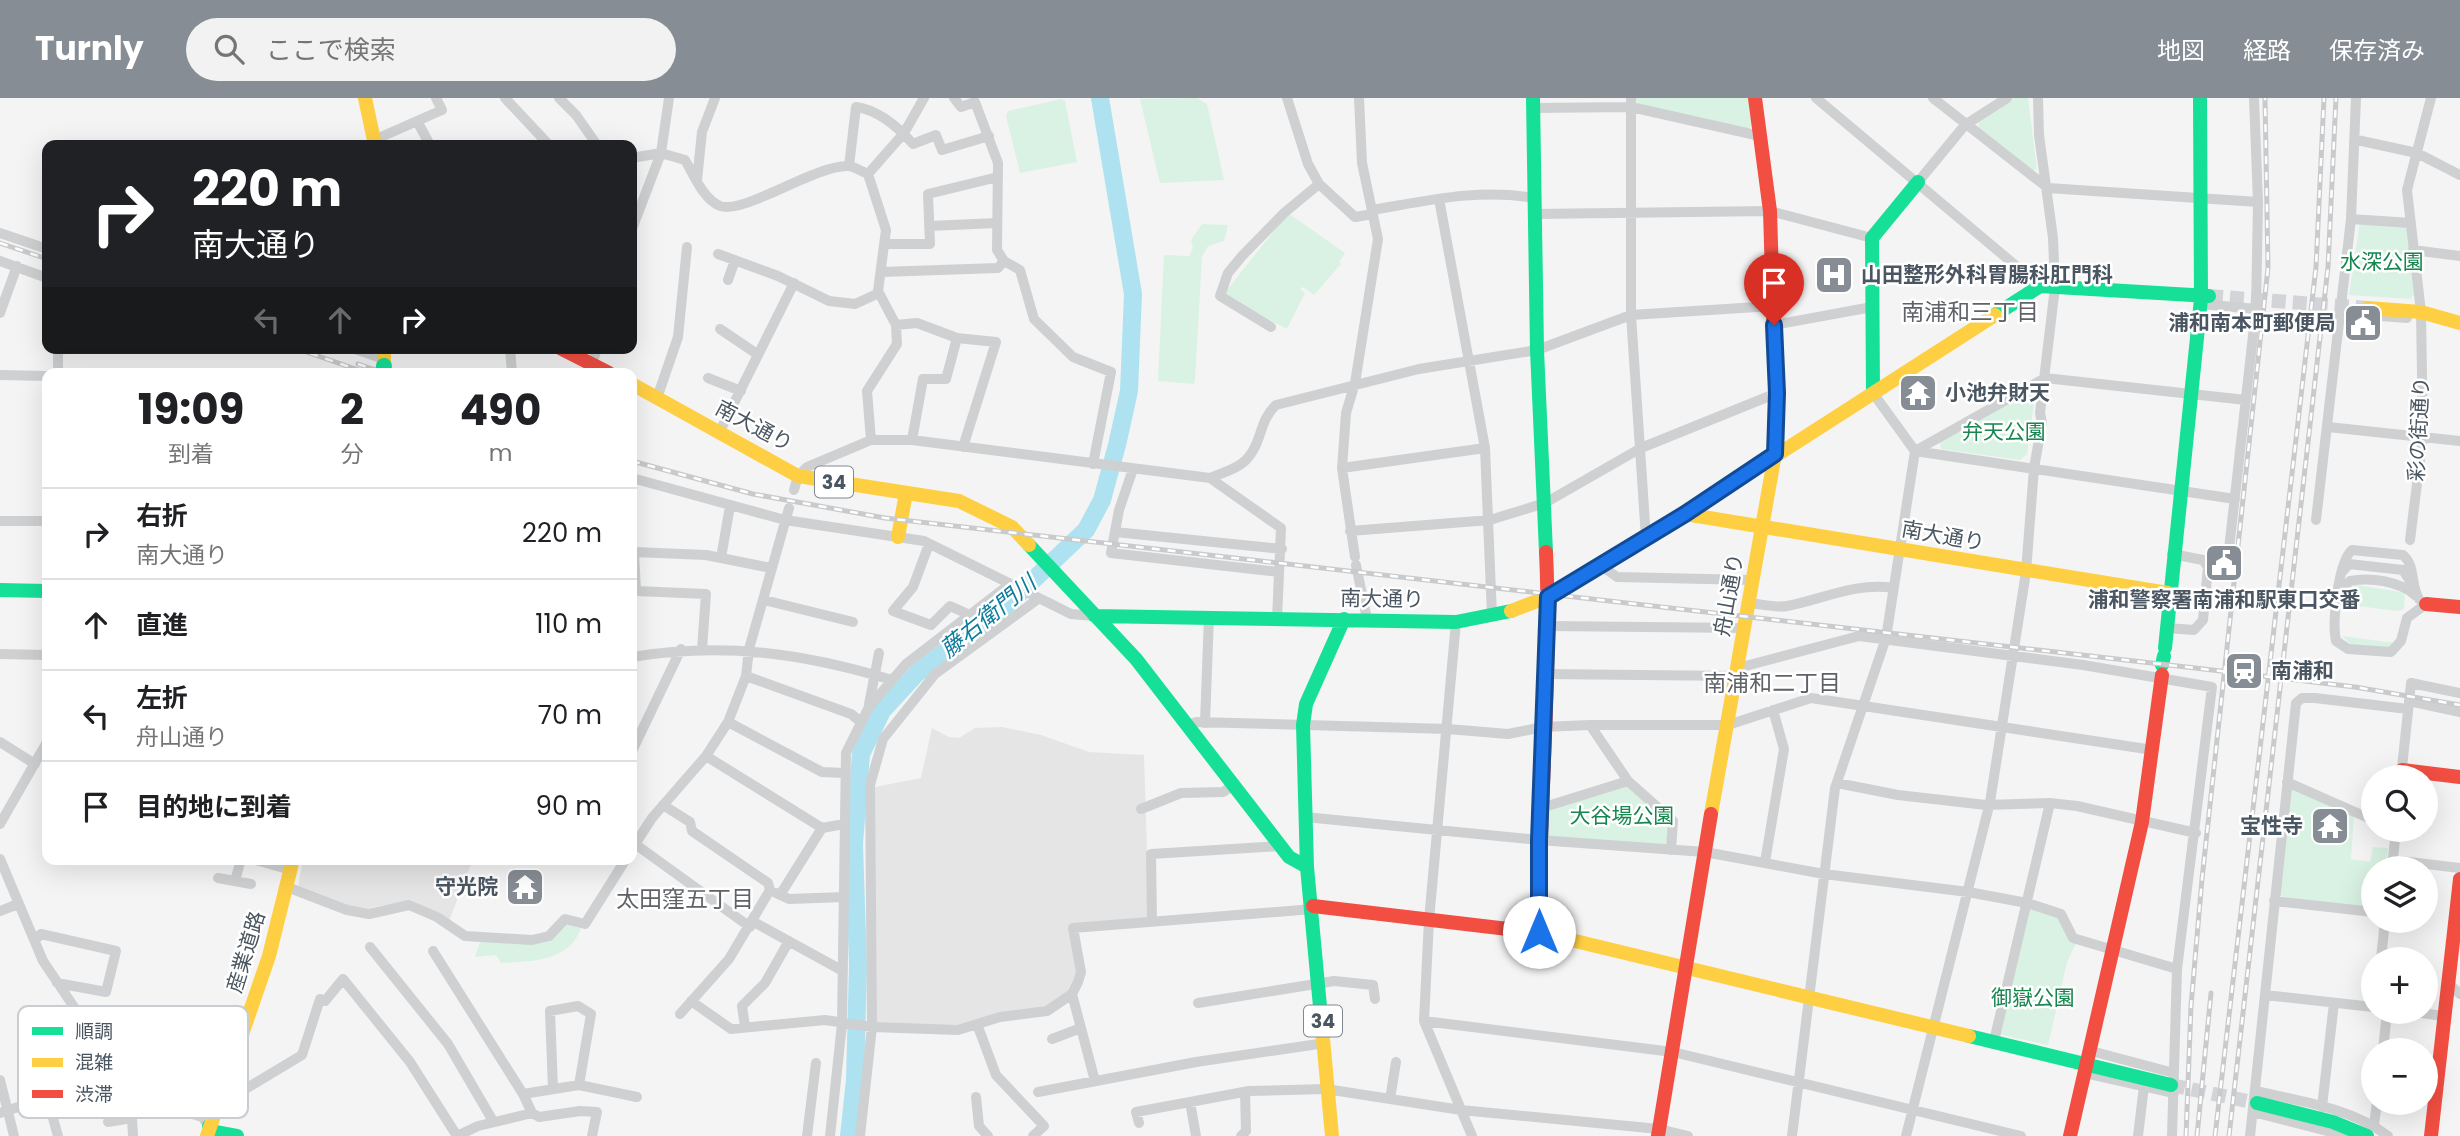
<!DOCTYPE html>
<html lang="ja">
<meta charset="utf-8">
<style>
:root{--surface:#fff;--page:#f2f2f2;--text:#202124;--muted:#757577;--line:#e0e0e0;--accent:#868d94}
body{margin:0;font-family:Poppins,"Noto Sans JP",sans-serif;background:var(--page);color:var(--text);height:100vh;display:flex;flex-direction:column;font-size:26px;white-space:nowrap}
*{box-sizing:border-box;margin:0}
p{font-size:23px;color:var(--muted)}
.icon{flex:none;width:38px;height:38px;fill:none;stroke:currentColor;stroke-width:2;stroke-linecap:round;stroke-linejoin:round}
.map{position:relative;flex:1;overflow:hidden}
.side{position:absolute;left:42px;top:270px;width:595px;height:497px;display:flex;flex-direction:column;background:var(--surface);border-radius:14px;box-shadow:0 7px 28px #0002}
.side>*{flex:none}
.banner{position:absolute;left:42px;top:42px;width:595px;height:214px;border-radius:14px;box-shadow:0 7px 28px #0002;background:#202124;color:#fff;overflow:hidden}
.tools{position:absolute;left:2361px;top:667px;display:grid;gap:14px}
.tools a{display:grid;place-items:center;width:77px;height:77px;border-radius:50%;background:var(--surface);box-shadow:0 7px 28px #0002;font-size:35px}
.pin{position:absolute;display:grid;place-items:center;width:60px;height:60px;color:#fff;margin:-72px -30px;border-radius:50% 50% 50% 0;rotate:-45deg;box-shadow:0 0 7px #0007}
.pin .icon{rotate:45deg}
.me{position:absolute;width:77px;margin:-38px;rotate:0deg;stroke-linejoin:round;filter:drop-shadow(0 0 5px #0008)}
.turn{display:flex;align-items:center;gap:24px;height:147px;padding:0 35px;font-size:32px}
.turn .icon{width:91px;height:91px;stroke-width:2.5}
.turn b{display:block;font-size:49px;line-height:60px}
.lanes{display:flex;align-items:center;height:66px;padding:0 35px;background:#0003;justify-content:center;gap:35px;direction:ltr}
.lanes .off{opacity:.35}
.eta{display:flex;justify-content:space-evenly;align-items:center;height:119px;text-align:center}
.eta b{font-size:42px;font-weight:700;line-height:49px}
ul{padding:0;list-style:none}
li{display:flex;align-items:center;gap:21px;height:91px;padding:0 35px;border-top:2px solid var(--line)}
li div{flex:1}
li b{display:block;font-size:26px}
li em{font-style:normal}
header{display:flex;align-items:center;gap:42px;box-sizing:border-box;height:98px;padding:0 35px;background:var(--accent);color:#fff}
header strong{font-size:33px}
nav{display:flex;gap:38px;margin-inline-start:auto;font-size:24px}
.search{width:490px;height:63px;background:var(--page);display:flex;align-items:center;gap:18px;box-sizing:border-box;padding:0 24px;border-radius:38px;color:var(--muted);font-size:26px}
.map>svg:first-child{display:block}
.education{fill:#e6e5e6}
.green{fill:#d9f2e3}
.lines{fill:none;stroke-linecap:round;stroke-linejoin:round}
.river{stroke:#aee2f0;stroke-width:18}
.secondary-tunnel{stroke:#d2d4d7;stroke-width:14;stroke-dasharray:14 7;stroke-linecap:butt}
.street{stroke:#ced0d2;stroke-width:10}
.fast{stroke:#16e098;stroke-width:14}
.slow{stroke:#ffcf43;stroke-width:14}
.jam{stroke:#f24e42;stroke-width:14}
.rail-casing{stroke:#c9cacc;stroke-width:5}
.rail{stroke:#fff;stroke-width:2.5;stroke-dasharray:8;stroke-linecap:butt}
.fast-bridge{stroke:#16e098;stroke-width:16}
.route-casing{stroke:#114b97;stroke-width:18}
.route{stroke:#1a73e8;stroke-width:12}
.labels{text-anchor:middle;stroke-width:5;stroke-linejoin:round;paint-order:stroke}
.shield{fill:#fff;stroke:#808990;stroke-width:2}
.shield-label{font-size:19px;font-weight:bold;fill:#4a5661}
.park-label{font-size:21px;fill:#17864f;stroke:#fff}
.poi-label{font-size:21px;font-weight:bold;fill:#4a5661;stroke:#fff;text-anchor:start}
.street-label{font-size:21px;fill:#4a5661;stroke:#fff}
.neighbourhood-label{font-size:23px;fill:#5f6368;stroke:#fff}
.water-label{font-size:23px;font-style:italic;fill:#0c7c9b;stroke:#fff}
.key{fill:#fff;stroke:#c9ccd0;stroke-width:2}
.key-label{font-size:19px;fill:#4a5661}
</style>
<header>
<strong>Turnly</strong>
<div class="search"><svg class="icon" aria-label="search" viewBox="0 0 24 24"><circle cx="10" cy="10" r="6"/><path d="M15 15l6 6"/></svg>ここで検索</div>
<nav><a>地図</a><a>経路</a><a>保存済み</a></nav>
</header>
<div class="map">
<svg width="2460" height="1038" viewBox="0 0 2460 1038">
<rect width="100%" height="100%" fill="#f4f4f4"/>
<path class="education" d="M1002 629 1041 637 1089 654 1144 657 1149 817 1146 821 1070 827 1076 874 1070 891 1053 906 956 929 878 926 875 923V689L921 680 932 630 949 639 959 640 975 630Z
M303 761H473L449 823 411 802 368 810 346 809 298 789Z"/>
<path class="green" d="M1197 0 1207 6 1224 82 1160 85 1140 1Z
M1634 0H1749L1752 27 1748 32 1640 8Z
M2014 0H2028L2037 71 2031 73 1978 32 1979 24Z
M1061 1 1065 3 1077 64 1020 75 1006 18 1008 13Z
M1288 115 1345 155 1339 164 1341 166 1314 197 1303 189 1300 191 1305 195 1287 231 1223 197Z
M2360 124 2404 127 2407 131 2414 197 2410 201 2349 197Z
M1202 126 1228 127 1224 143 1208 148 1202 159 1195 282 1194 286 1158 283 1164 157 1189 158 1193 150 1191 142Z
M2026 293 2035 298 2027 356 2020 362 1941 351 1940 344Z
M2356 487 2401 494 2405 498 2404 511 2398 513 2349 507 2348 493Z
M2342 538 2395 545 2389 550 2351 547Z
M1628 683 1673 723 1670 752 1539 742 1541 710Z
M2294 691 2354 717 2351 761 2370 764 2373 749 2388 750 2386 770H2373V811L2280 798 2290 692Z
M2033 811 2058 819 2076 845 2067 864 2048 947 1998 936 2028 813Z
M566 826 581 830C569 864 532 863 501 865L496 857 475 859 481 841 531 845Z"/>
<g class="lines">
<path class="river" d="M849 1038 855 982 858 868 854 746 861 656 882 613 917 575 1009 505 1086 432 1102 402 1117 347 1129 293 1133 196 1100 0"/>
<path class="secondary-tunnel" d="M2209 198 2368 210
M2171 987 2257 1005"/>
<path class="street" d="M505 0 549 47
M559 0 576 17 597 47
M954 0 961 9 975 4 998 65 997 152 1004 163 1020 172 1034 221 1073 259 1111 274 1093 366
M1287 0 1308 66 1319 86 1355 119 1373 116
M1631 0V217L1646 440
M1816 0 2040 188
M1933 0 2048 90 2258 104
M1533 10 1631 9 1760 38
M417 23 430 47
M374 42 442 12 436 0
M2357 42 2417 55 2460 77
M632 60 661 55 685 62C694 77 703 101 720 108 743 117 815 67 848 68 854 68 862 74 868 76
M849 68 856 9C878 12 899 30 913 46L936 37 942 52 989 38
M697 82 702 34 715 0
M1918 84 1965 27 2007 0
M1439 101 1485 350 1492 518
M1372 112C1426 103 1479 90 1534 100
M1535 116 1770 113 1872 140
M2351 121 2411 125
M929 128 997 125
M632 131 661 55 669 0
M0 135 47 151
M885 146H930L928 96 998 79
M2413 152 2460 158
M718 156 778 178 829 203 855 206 879 195
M0 163 47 180
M881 174 998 170 1004 163
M728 182 735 162
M2200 206 2256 211
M0 215 17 168
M2339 215 2407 220
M896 227 917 225 957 240 996 244 963 349
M1774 227 1872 209
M1271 229 1220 198 1228 175 1242 158 1284 115 1319 86
M720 231 757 256
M352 250 384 261
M510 250 512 275
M592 267 597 250
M58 275V250
M0 277 47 278
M708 280 741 293
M657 300 678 239 687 149
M2328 329 2460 343
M720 333 794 185
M871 342 867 293 897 246 896 227 878 193 886 132 868 76 904 35 924 0
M912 342 923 281H946L957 240
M1915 353 2045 280 2246 302
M1915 353 2235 401
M1342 370 1485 350
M1133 371 1119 412 1111 455 1279 474
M632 380 785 422 924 443 1071 516 1095 518
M1210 380C1222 375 1237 371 1246 362 1262 346 1259 322 1276 307L1419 271 1537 252 1631 217 1773 208
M794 392 798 378 807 369 871 342H912L1210 380 1281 430 1277 521
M2316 422 2351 121 2356 0
M0 423H47
M1350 433 1490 422 1545 405 1641 350 1777 295
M1115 434 1282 451
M2410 442 2423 338 2421 214 2407 92 2431 0
M929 446 913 489 893 513 931 527 950 508 970 517
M2229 451 2256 211 2258 104 2254 0
M1355 459 1342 370 1346 315 1355 285 1378 141 1362 65 1359 0
M721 460 730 408
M1356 467 1367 521
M1600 467 1617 479 1752 482
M2342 474 2349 466 2403 472 2410 483
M2340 494 2350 483C2370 479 2401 483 2416 498
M2419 501C2410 487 2416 468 2403 457L2352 452C2338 464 2332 525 2336 543L2348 551 2391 554 2401 543 2407 520 2426 506
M764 502 853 524
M1749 505C1761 506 1776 510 1787 508 1824 501 1855 484 1894 490
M1456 524 1429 822 1424 923 1472 1038
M1547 528 1744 530
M2167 530 2194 532 2203 522 2208 469 2203 462 2172 456
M702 551 706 496 636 493 634 454 706 457 771 470
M0 556 47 557
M632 559C723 544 803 555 892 582
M1738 570 1859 538 2083 567 2212 589 2177 871 2172 1038
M1545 576 1736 578
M746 578 851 616 861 624
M2409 603 2460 614
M869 606 879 555
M728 624 822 674 844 675
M1205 625 1209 518
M1190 627 1196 624 1448 631 1508 636 1543 629 1590 627H1728L1811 600 2153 652
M1590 627 1628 683 1673 723 1671 752
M0 644 35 666
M632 653 681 551
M706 658 822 730 844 726
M2401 679 2411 585 2460 595
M2287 684 2373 722
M1837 685 1898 697 1986 707 2050 705 2077 708 2196 735
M663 707 690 724 692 733 768 785 770 792 729 861 680 916
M1541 710 1628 683
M1141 711 1181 695 1223 694 1234 687
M1305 719 1539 742 1705 754 1824 776 1968 794 2027 805 2061 816 2073 840 2177 871
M0 726 47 644
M635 746 750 829
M632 751 652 720 706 658 728 624 746 578 749 551 789 410
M0 761 43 863 76 912 93 951 115 977 140 999 202 1019 209 1028
M252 761 291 772
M2393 762 2460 770
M1765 764 1784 651 1773 612
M2392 770 2396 732
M218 780 251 786
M235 783 241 761
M287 789 347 812 369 816 409 807 437 819 465 838 532 842 549 838 565 821 585 826 626 761
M776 795 789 801 844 799
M780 797 822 730
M2274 803 2373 814
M0 813 18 806
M752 823 843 873
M1152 823 1151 756 1281 748
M35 842 41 836 116 853 106 894 57 885
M370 849 448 946 493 1023
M433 853 523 996 532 1015
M2381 861 2385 822
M2449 886 2460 896
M1072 896 1095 983
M2265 897 2373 909
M691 903 731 931 825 922 872 929 958 932 1000 919 1047 913 1072 896 1078 884 1081 874 1073 830 1313 811
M1198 905 1334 883 1373 887 1375 901
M2413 914 2444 918
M1424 923 1673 954 2021 1038
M977 926 996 977 1044 1028 1033 1038
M745 929 742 908 765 885 789 843
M1052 941 1081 930
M46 943 64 994
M1994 943 2050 705
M2383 952 2387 914
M2091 953 2174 975
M2085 975 2174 995
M0 982 14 1038
M553 991 550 913 578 908 591 916 579 987
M2255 993C2300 1003 2351 1010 2388 1038
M1038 994 1196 964 1325 945
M523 996 579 987 637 999
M47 999 58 1038
M219 999H232L302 957 320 901 325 903 343 881 410 964 457 1038
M976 999 979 1028 988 1038
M1390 1001 1396 964
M2322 1009 2334 905
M2253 1014 2347 1038
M0 1015 115 977
M108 1024 132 1020 133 1038
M1139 1025 1136 1014 1190 1004
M2374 1027 2377 1004
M457 1038 478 1028 532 1015 539 1019 580 1013 597 1014 592 1038
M807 1038 816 965
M830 1038 842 926 846 655 869 609 906 566 1010 486
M860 1038 872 929 870 687 883 641 935 576 1038 501
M1196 1038 1190 1004 1249 993 1326 991 1461 1012 1659 1031 1688 1038
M1241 1038 1246 1033 1245 994
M1792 1038 1835 690 1886 540 1915 353 1873 295
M1906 1038 1990 704 2026 474 2034 370 2042 325 2040 315 2055 189 2053 140 2039 37 2038 0
M2138 1038 2144 988
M2250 1038 2296 605 2302 600H2315L2408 611"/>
<path class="fast" d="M1533 0 1537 252 1546 454
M1995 217 2040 188 2209 198
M1873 295 1872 140 1918 84
M1029 447 1136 561 1289 759 1307 769 1322 930
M0 492 47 493
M1095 518 1456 524 1511 513
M2165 550 2201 201 2200 0
M2162 567 2164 558
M1307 769 1303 627 1306 606 1344 521
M1969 938 2171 987
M2257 1005 2333 1024 2367 1038
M209 1028 215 1034 237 1038"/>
<path class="slow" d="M365 0 375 47
M2368 210 2421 214 2460 225
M384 250V268
M632 286 798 378 959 403 1012 429 1029 447
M1685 416 2168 495
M898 439 906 395
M1511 513 1548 499 1685 416 1995 217
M1711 716 1775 356 1776 312
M1542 835 1969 938
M1322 930 1332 1038
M207 1038 269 858 293 761"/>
<path class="jam" d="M1755 0 1770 113 1776 312
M560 250 609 275
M2426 506 2460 509
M2402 672 2460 679
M1313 808 1542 835
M1539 834C1539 708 1552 580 1546 454
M1658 1038 1711 716
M2070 1038 2142 724 2162 577
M2431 1038 2460 781"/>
<defs>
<path id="rail" d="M0 145 47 161
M295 250 367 275
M358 266 384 275
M632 363 753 396 885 420 2195 570 2355 589 2460 607
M2186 1038 2191 908 2202 781 2268 170 2265 0
M2197 1038 2211 895
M2215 1038 2316 169 2324 0
M2229 1038 2328 169 2336 0"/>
</defs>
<use href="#rail" class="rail-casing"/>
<use href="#rail" class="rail"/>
<path class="fast-bridge" d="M383 275 384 268"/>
</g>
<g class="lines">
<defs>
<path id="route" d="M1539 834V742L1548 499 1685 416 1775 356 1777 295 1774 227"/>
</defs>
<use href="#route" class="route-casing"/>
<use href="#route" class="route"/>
</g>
<defs>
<symbol id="hospital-square" viewBox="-11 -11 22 22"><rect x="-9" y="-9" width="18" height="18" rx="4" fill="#868d94" stroke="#fff"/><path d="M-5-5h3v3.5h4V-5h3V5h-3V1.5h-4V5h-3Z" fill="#fff"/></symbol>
<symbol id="civic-square" viewBox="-11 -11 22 22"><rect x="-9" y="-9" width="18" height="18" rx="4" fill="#868d94" stroke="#fff"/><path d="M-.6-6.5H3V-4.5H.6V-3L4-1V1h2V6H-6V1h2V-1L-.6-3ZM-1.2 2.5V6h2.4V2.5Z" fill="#fff"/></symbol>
<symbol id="temple-square" viewBox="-11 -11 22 22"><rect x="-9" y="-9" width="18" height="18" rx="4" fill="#868d94" stroke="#fff"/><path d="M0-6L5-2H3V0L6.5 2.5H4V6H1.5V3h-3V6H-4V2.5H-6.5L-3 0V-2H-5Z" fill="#fff"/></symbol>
<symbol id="station-square" viewBox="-11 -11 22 22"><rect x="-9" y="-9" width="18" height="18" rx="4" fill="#868d94" stroke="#fff"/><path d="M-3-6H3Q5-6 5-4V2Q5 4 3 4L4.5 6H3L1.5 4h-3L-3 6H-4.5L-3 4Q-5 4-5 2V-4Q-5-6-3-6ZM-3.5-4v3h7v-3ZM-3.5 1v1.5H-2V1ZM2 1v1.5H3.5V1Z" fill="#fff"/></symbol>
</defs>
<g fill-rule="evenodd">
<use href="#hospital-square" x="1812" y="155" width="44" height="44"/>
<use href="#civic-square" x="2341" y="203" width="44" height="44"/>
<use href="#temple-square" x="1896" y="273" width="44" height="44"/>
<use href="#civic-square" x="2202" y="443" width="44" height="44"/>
<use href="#station-square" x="2222" y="551" width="44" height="44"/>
<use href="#temple-square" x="2308" y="706" width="44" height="44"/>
<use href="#temple-square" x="503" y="767" width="44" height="44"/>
</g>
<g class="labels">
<g class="shield">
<rect x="815" y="368.5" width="38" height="31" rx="5"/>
<rect x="1304" y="907.5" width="38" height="31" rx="5"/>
</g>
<g class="shield-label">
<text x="834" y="391">34</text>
<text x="1323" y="930">34</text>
</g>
<g class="park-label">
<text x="2382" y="171">水深公園</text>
<text x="2004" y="341">弁天公園</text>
<text x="1622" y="725">大谷場公園</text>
<text x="2033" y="907">御嶽公園</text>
</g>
<g class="poi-label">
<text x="1861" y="184">山田整形外科胃腸科肛門科</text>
<text x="2336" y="232" text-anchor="end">浦和南本町郵便局</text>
<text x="1945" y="302">小池弁財天</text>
<text x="2224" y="509" text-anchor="middle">浦和警察署南浦和駅東口交番</text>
<text x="2271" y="580">南浦和</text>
<text x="2303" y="735" text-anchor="end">宝性寺</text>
<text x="498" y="796" text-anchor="end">守光院</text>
</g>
<g class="street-label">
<text transform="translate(754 328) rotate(28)" y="7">南大通り</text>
<text transform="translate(2419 331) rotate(-87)" y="7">彩の街通り</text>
<text transform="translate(1943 438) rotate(10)" y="7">南大通り</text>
<text transform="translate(1729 497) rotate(-80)" y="7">舟山通り</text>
<text transform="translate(1382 501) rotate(1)" y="7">南大通り</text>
<text transform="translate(246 854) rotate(-73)" y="7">産業道路</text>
</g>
<g class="neighbourhood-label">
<text x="1970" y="222">南浦和三丁目</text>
<text x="1772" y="593">南浦和二丁目</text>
<text x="685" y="809">太田窪五丁目</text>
</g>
<g class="water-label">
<text transform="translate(988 518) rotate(-39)" y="8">藤右衛門川</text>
</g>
</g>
<rect x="18" y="908" width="230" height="112" rx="10" class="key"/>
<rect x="32" y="929" width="31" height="8" fill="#16e098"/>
<rect x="32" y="960" width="31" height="9" fill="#ffcf43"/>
<rect x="32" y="992" width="31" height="8" fill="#f24e42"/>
<g class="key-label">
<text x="75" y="940">順調</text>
<text x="75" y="971">混雑</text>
<text x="75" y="1003">渋滞</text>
</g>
</svg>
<div class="tools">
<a><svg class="icon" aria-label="search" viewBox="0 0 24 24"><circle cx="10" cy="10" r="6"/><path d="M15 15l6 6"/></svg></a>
<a><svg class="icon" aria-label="layers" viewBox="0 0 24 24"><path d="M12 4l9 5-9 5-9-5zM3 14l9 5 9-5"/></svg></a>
<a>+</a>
<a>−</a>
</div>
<div class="pin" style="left:1774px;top:227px;background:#d93025"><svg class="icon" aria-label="arrive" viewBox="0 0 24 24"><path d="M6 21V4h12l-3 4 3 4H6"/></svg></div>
<svg class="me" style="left:1539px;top:834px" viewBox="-20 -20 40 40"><circle r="19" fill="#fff"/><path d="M0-13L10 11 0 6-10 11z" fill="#1a73e8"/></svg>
<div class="banner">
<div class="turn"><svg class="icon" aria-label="right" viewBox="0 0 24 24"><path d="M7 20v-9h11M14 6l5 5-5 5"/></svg><div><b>220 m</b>南大通り</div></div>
<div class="lanes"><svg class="icon off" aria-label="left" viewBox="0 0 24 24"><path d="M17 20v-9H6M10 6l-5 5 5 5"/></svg><svg class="icon off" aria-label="ahead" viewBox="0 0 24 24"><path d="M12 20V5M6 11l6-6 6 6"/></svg><svg class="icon" aria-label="right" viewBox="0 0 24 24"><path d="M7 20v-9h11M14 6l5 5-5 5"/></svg></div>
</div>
<section class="side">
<div class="eta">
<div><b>19:09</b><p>到着</p></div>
<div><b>2</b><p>分</p></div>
<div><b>490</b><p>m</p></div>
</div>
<ul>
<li><svg class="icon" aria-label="right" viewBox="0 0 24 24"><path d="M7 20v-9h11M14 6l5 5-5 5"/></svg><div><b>右折</b><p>南大通り</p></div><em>220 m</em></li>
<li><svg class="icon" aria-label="ahead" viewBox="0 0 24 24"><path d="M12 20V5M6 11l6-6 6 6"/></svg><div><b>直進</b></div><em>110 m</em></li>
<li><svg class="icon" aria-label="left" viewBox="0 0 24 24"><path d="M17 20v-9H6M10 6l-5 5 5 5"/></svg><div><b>左折</b><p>舟山通り</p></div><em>70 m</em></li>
<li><svg class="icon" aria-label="arrive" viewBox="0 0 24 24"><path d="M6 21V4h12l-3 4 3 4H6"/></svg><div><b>目的地に到着</b></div><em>90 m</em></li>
</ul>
</section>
</div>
